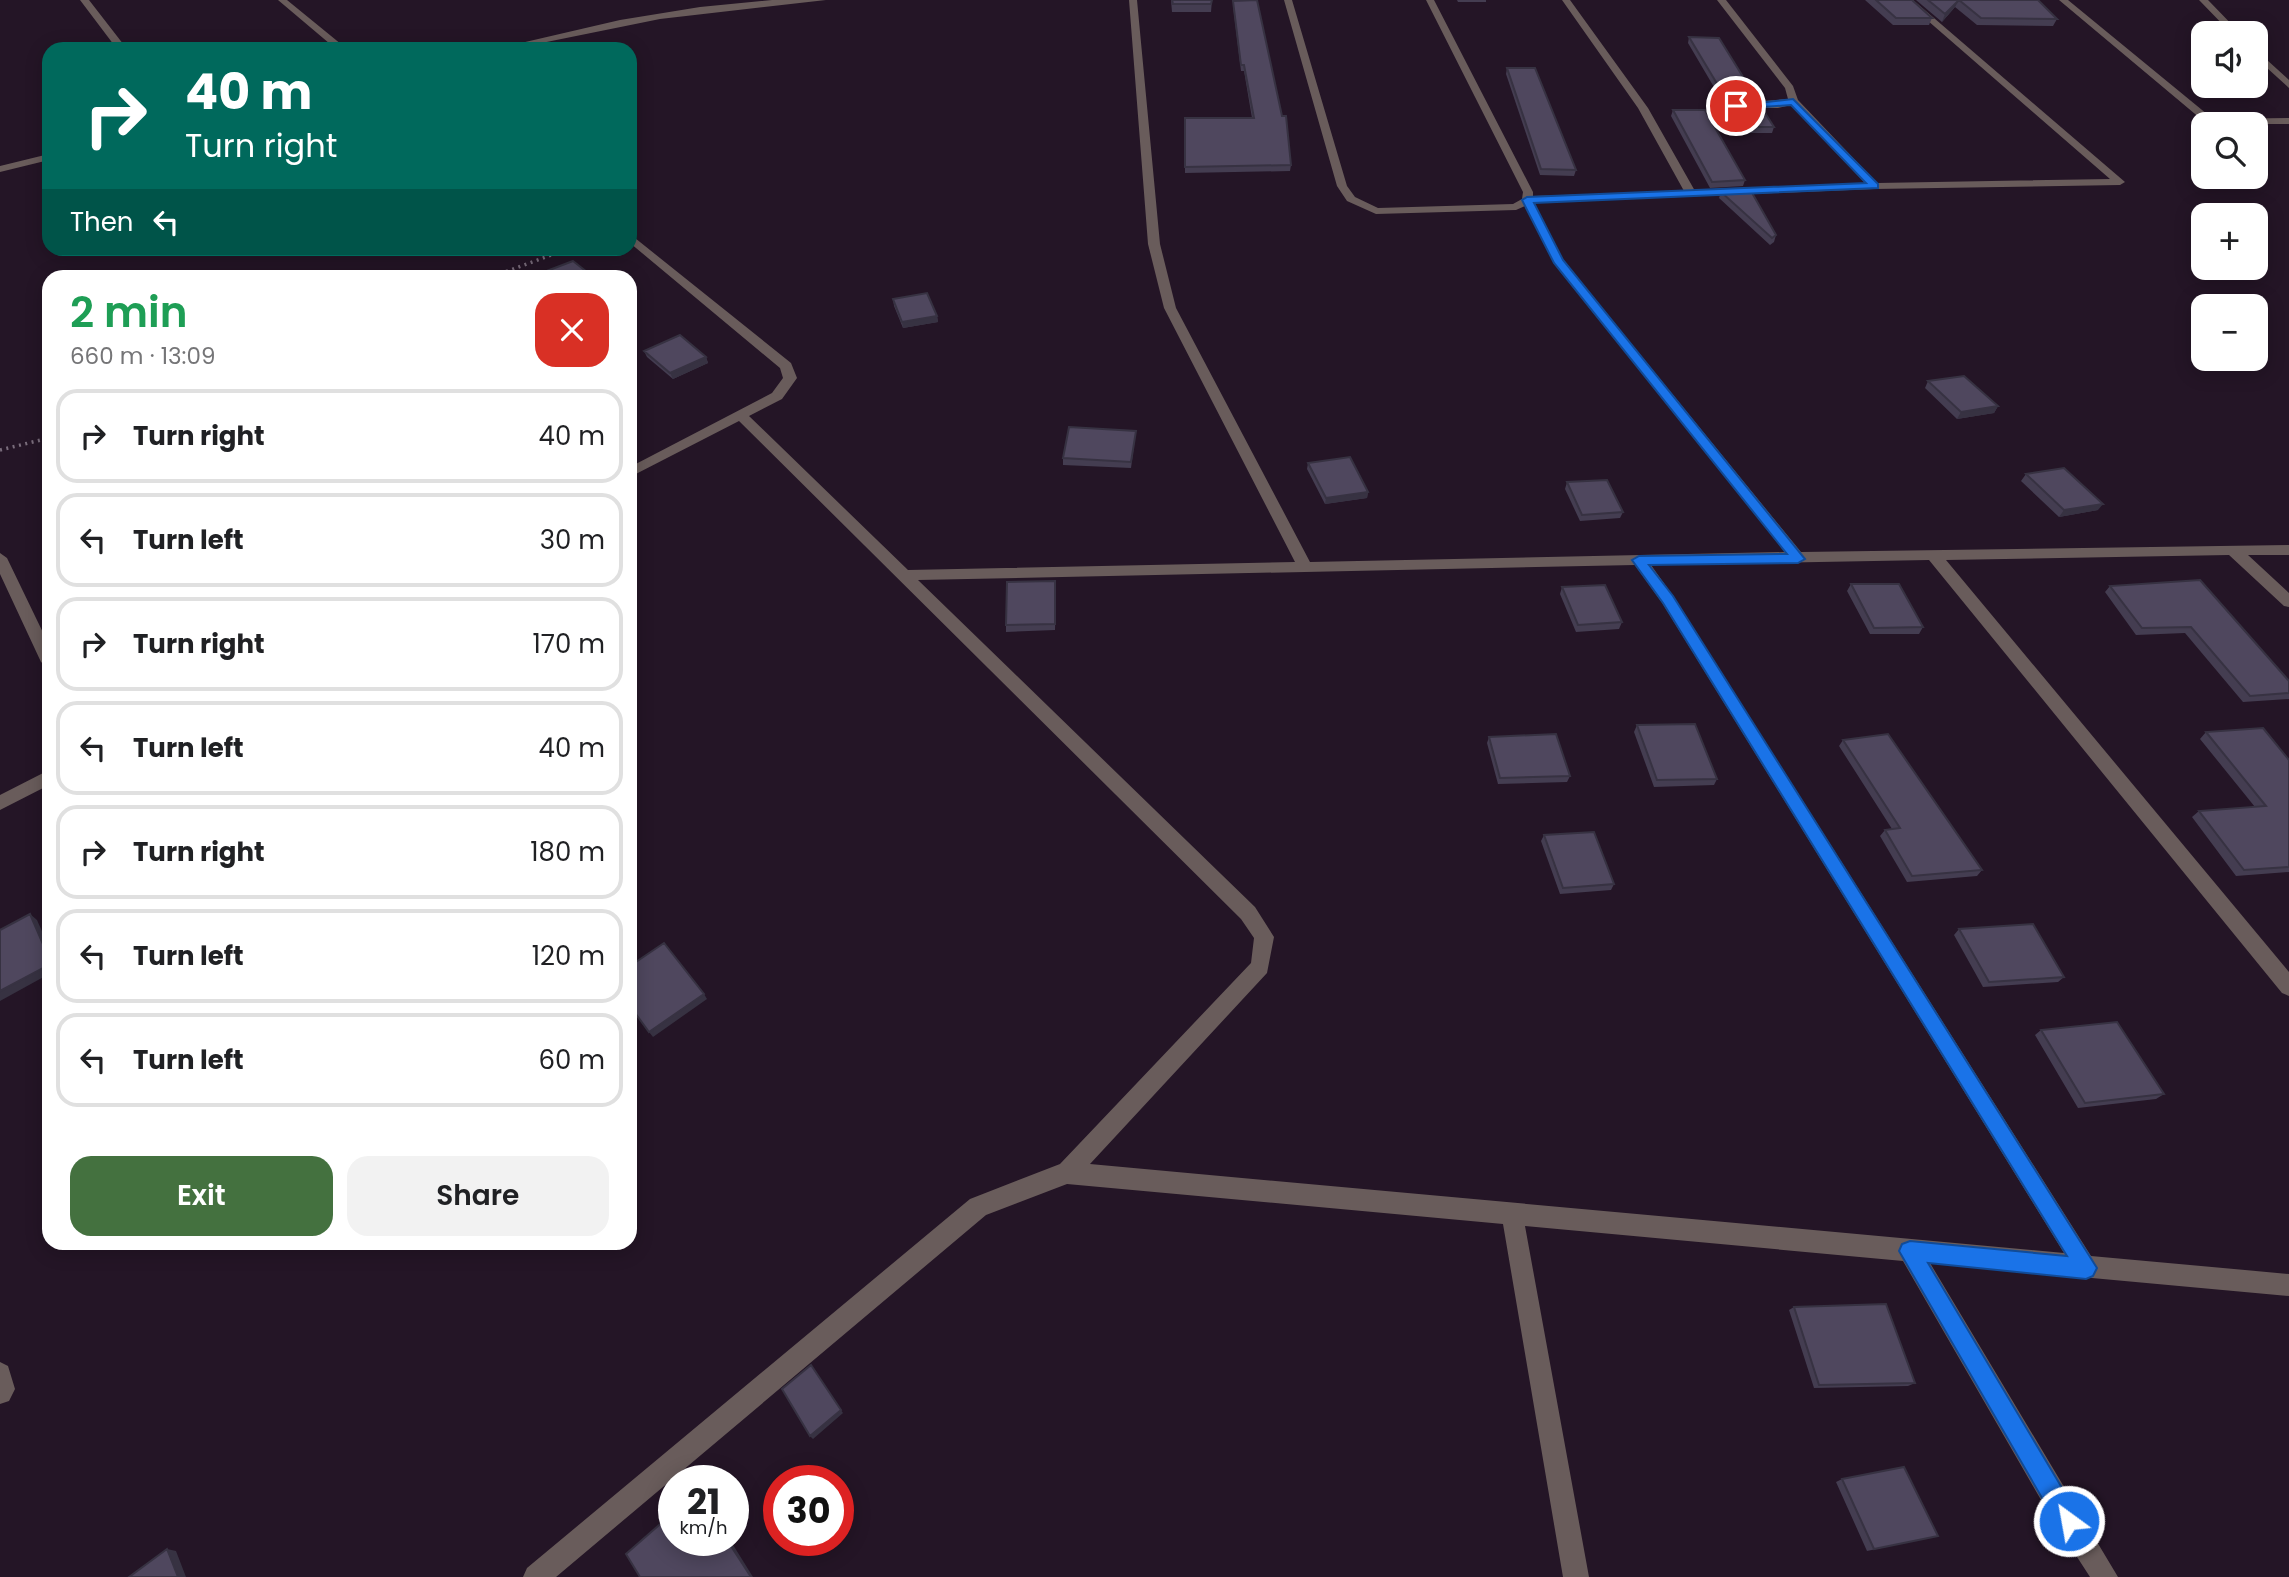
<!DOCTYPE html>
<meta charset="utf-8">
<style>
:root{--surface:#fff;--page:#f2f2f2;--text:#202124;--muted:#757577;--line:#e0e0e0;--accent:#44713f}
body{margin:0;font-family:Poppins,sans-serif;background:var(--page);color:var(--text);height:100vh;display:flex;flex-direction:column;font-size:26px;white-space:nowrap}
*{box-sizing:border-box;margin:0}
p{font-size:23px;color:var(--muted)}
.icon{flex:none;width:38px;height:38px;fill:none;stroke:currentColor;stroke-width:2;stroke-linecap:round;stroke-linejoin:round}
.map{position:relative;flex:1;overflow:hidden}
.sheet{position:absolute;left:42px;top:270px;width:595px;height:980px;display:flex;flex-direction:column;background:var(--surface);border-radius:21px;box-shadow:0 4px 18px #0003}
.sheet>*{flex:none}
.hud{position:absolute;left:42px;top:42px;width:595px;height:214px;border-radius:21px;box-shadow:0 4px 18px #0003;background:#00695c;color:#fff;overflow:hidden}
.controls{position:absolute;left:2191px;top:21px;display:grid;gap:14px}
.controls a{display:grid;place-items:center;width:77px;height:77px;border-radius:14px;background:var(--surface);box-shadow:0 4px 18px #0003;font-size:35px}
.speed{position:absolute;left:658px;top:1465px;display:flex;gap:14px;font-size:35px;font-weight:700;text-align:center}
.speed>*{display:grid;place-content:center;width:91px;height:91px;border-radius:50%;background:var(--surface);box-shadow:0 4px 18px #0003;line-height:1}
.speed small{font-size:18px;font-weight:400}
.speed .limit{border:10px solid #d22;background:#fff;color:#111}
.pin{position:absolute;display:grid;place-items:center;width:60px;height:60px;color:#fff;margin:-30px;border:4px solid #fff;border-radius:50%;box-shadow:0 2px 7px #0007}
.me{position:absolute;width:77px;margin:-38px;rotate:328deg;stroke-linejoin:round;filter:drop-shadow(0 0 5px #0008)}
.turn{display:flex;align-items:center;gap:24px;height:147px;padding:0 28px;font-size:32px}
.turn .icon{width:91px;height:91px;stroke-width:2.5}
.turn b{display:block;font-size:49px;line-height:60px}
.then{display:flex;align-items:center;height:66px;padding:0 28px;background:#0003;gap:14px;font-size:26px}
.round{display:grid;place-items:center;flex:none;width:74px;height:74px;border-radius:21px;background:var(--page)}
.headline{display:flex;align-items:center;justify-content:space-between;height:119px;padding:0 28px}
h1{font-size:42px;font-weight:600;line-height:52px;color:#1e9e55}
.primary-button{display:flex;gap:14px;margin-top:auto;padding:14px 28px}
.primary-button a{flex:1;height:80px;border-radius:21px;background:var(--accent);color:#fff;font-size:28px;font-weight:600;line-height:80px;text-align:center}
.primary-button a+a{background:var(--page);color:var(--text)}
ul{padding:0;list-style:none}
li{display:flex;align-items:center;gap:21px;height:94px;margin:0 14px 10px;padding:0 14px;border:4px solid var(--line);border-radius:21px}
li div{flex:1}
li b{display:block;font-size:26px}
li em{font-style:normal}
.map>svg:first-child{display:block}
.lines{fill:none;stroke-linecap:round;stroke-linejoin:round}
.path-far1{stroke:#7a6d7c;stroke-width:2.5;stroke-dasharray:1 2.5;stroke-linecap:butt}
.path{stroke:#7a6d7c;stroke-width:3.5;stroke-dasharray:2 4.5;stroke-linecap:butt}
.minor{fill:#695c5b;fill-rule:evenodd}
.wall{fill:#443d51}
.shaded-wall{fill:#373242}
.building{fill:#4f475e;stroke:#373242;stroke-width:2}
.route{fill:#1a73e8;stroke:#114b97;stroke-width:2}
</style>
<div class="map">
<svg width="2289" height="1577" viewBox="0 0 2289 1577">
<rect width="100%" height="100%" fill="#241526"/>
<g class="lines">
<path class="path-far1" d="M557 252 569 248"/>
<path class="path" d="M494 276 562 251
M0 450 49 438"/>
<path class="minor" d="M80 0H89L127 49H117Z
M278 0H287L347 49H336Z
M772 0H826L660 19 512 49H495L620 20 700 7Z
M1129 0H1137L1160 244 1176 308 1310 562 1785 552 1554 263 1525 206 1516 210 1376 214 1347 201 1337 186 1284 0H1292L1347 186 1355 197 1378 208 1513 204 1522 199 1523 192 1426 0H1434L1533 192V196L1684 191 1638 108 1562 0H1570L1648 108 1695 191 1865 183 1791 105 1778 108H1733L1732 106 1737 103 1788 99 1785 88 1717 0H1726L1793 86 1798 100 1877 183 2110 179 1904 0H1913L2125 182 2120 185 1874 189 1534 203 1563 260 1801 552 2289 545V555H2248L2289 593V607L2284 606 2229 555 1946 560 2289 972V996L2282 993 1929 560 1651 565 1673 596 2091 1256 2289 1274V1296L1930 1263 2118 1577H2090L2048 1512 1903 1261 1525 1226 1589 1577H1563L1503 1224 1067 1184 986 1215 556 1577H523L527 1568 970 1199 1060 1164 1251 963 1254 938 1241 919 739 421 630 477V467L772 393 783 378 780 368 630 243V234L791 363 797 378 782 399 749 416 908 570 1295 562 1164 308 1148 244ZM1635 565 1663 604 2064 1253 1090 1164 1267 973 1274 937 1255 907 918 580Z
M2059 0H2068L2213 119 2289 118V124H2207Z
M2199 0H2208L2240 33H2231Z
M2256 50 2289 80V88L2256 58Z
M49 154V160L0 172V166Z
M0 553 7 558 49 645V668L41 662 0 574Z
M49 770V785L0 810V795Z
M0 1362 8 1366 15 1389 9 1401 0 1404Z"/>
</g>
<path class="wall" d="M1171 0H1212L1211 12H1172Z
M1457 0H1486V2H1458Z
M1865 0H1912L1932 18 1929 25H1893Z
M1916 0H2038L2057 19 2053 26 1977 25 1955 7 1942 22Z
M1233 1 1291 165 1290 171 1185 173V118H1252L1244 71H1241L1233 6Z
M1689 37 1753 93 1751 99 1735 101 1732 103 1774 127 1772 133H1741L1688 43Z
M1507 68 1576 170 1574 176 1540 175 1506 74Z
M1673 110 1745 180 1743 186 1710 188 1671 116Z
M1721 192 1776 235 1774 242 1770 245 1719 198Z
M893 299 937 316 938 322 903 328 894 306Z
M644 351 706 357 708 363 673 379 647 357Z
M1928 381 1998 406 1994 413 1957 419 1925 388Z
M1136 431 1131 468 1063 465V458Z
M1308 463 1368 492 1367 498 1325 504 1307 469Z
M2026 474 2098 510 2059 517 2021 481Z
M1567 482 1623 512 1620 518 1580 521 1565 489Z
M2200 580 2289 681V699L2243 702 2185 633 2136 635 2105 592 2110 586Z
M1851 584 1923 627 1919 634H1870L1847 591Z
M1056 587 1055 630 1006 632V625Z
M1562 587 1622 622 1619 629 1576 632 1560 594Z
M1637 725 1717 779 1714 785 1654 787 1634 732Z
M2206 732 2289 760V872L2236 876 2192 817 2199 811 2255 807 2200 739Z
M1489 737 1570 776 1567 782 1498 784 1487 743Z
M1843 740 1982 870 1977 876 1907 882 1880 836 1885 830 1892 829 1839 746Z
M1544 835 1614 884 1611 890 1560 894 1541 841Z
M1959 929 2064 977 2058 982 1983 987 1954 935Z
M2041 1030 2164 1094 2156 1099 2078 1108 2035 1035Z
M1794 1307 1915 1383 1908 1386 1814 1388 1789 1310Z
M1842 1479 1938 1536 1867 1551 1836 1482Z"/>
<path class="shaded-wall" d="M1959 0 1955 7 1942 22 1945 14Z
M937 316 938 322 903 328 902 322Z
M706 357 708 363 673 379 670 373Z
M1998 406 1994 413 1957 419 1961 412Z
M1368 492 1367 498 1325 504 1326 498Z
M2103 504 2098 510 2059 517 2064 510Z
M30 914 37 920 49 947V958Z
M49 965V974L0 1001V991Z
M704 994 707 999 653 1037 649 1032Z
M814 1369 843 1413 813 1439 810 1436Z
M727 1540H730L753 1577H751Z
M167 1549 176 1551 186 1577H178Z"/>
<path class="building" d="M1172 0H1212L1211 4H1173Z
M1257 0 1282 116H1286L1291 165 1185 167V118H1254L1244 65H1241L1233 1Z
M1876 0H1912L1932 18H1896Z
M1928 0H1959L1945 14Z
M1959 0H2038L2057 19 1981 18Z
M1689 37 1719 38 1753 93 1737 95 1731 99 1732 103 1760 105 1774 127H1743Z
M1507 68H1535L1576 170 1541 169Z
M1673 110H1705L1745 180 1712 182Z
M1751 191 1776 235 1772 238 1721 192Z
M573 261 592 276H541L539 274Z
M927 293 937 316 902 322 893 299Z
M680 335 706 357 670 373 644 351Z
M1964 376 1998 406 1961 412 1928 381Z
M1069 427 1136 431 1131 462 1063 458Z
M1350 457 1368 492 1326 498 1308 463Z
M2064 468 2103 504 2064 510 2026 474Z
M1607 480 1623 512 1582 515 1567 482Z
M2200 580 2289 681V693L2250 696 2191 627 2142 628 2110 586Z
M1055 581V624L1006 625 1007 582Z
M1851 584H1899L1923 627 1874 628Z
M1605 585 1622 622 1578 625 1562 587Z
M1695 724 1717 779 1657 780 1637 725Z
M2263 728 2289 760V867L2244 870 2199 811 2266 806 2206 732Z
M1556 734 1570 776 1500 778 1489 737Z
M1888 734 1982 870 1912 876 1885 830 1900 828 1843 740Z
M1594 832 1614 884 1563 888 1544 835Z
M30 914 49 958V965L0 991V930Z
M2033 924 2064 977 1989 982 1959 929Z
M664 943 704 994 649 1032 630 1006V966Z
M2117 1022 2164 1094 2085 1103 2041 1030Z
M1886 1304 1915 1383 1819 1385 1794 1307Z
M811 1365 841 1410 810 1436 782 1389Z
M1904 1467 1938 1536 1874 1549 1842 1479Z
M674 1512V1540H727L751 1577H640L626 1554Z
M167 1549 178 1577H129Z"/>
<path class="route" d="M1793 99 1878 184V188L1534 203 1563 260 1805 559 1798 563 1649 565 1673 596 2097 1268 2093 1276 2086 1279 1928 1263 2077 1513 2080 1521 2077 1529 2069 1533 2060 1529 1899 1251 1902 1244 1910 1241 2067 1256 1663 603 1632 560 1639 556 1787 554 1554 263 1522 200 1527 197 1866 183 1791 105 1736 109 1731 106Z"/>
</svg>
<div class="controls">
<a><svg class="icon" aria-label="sound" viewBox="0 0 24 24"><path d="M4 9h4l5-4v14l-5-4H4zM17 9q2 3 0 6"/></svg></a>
<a><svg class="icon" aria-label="search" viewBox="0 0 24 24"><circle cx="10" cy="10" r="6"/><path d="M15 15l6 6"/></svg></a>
<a>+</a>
<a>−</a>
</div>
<div class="speed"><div>21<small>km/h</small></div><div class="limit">30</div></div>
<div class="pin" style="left:1736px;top:106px;background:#d93025"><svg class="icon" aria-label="arrive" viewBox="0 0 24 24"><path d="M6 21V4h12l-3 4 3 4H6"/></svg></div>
<svg class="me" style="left:2069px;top:1521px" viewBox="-20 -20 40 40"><circle r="17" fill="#1a73e8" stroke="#fff" stroke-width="3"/><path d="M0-11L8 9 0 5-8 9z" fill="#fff"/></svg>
<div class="hud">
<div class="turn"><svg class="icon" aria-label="right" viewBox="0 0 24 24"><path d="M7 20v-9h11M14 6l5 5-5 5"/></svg><div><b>40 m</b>Turn right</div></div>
<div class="then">Then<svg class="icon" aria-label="left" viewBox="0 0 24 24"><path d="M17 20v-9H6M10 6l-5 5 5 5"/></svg></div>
</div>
<section class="sheet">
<div class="headline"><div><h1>2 min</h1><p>660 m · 13:09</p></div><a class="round" style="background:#d93025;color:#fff"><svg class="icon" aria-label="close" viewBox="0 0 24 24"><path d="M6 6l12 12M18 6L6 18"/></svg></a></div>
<ul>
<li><svg class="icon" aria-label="right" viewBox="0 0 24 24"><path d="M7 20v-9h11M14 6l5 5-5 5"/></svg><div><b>Turn right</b></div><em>40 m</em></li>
<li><svg class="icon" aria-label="left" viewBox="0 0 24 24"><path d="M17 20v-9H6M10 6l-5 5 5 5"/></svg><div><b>Turn left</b></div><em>30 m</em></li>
<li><svg class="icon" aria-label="right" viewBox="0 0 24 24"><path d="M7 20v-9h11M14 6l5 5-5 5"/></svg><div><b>Turn right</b></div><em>170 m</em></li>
<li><svg class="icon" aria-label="left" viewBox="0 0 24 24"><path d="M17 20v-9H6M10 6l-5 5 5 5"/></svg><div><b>Turn left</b></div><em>40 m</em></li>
<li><svg class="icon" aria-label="right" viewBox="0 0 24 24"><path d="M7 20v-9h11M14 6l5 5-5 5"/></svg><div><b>Turn right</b></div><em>180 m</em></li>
<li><svg class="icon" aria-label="left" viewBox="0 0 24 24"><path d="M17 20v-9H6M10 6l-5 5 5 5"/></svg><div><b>Turn left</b></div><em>120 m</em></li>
<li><svg class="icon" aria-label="left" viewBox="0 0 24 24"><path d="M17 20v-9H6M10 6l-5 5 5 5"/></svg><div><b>Turn left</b></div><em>60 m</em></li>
</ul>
<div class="primary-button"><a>Exit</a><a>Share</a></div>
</section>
</div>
